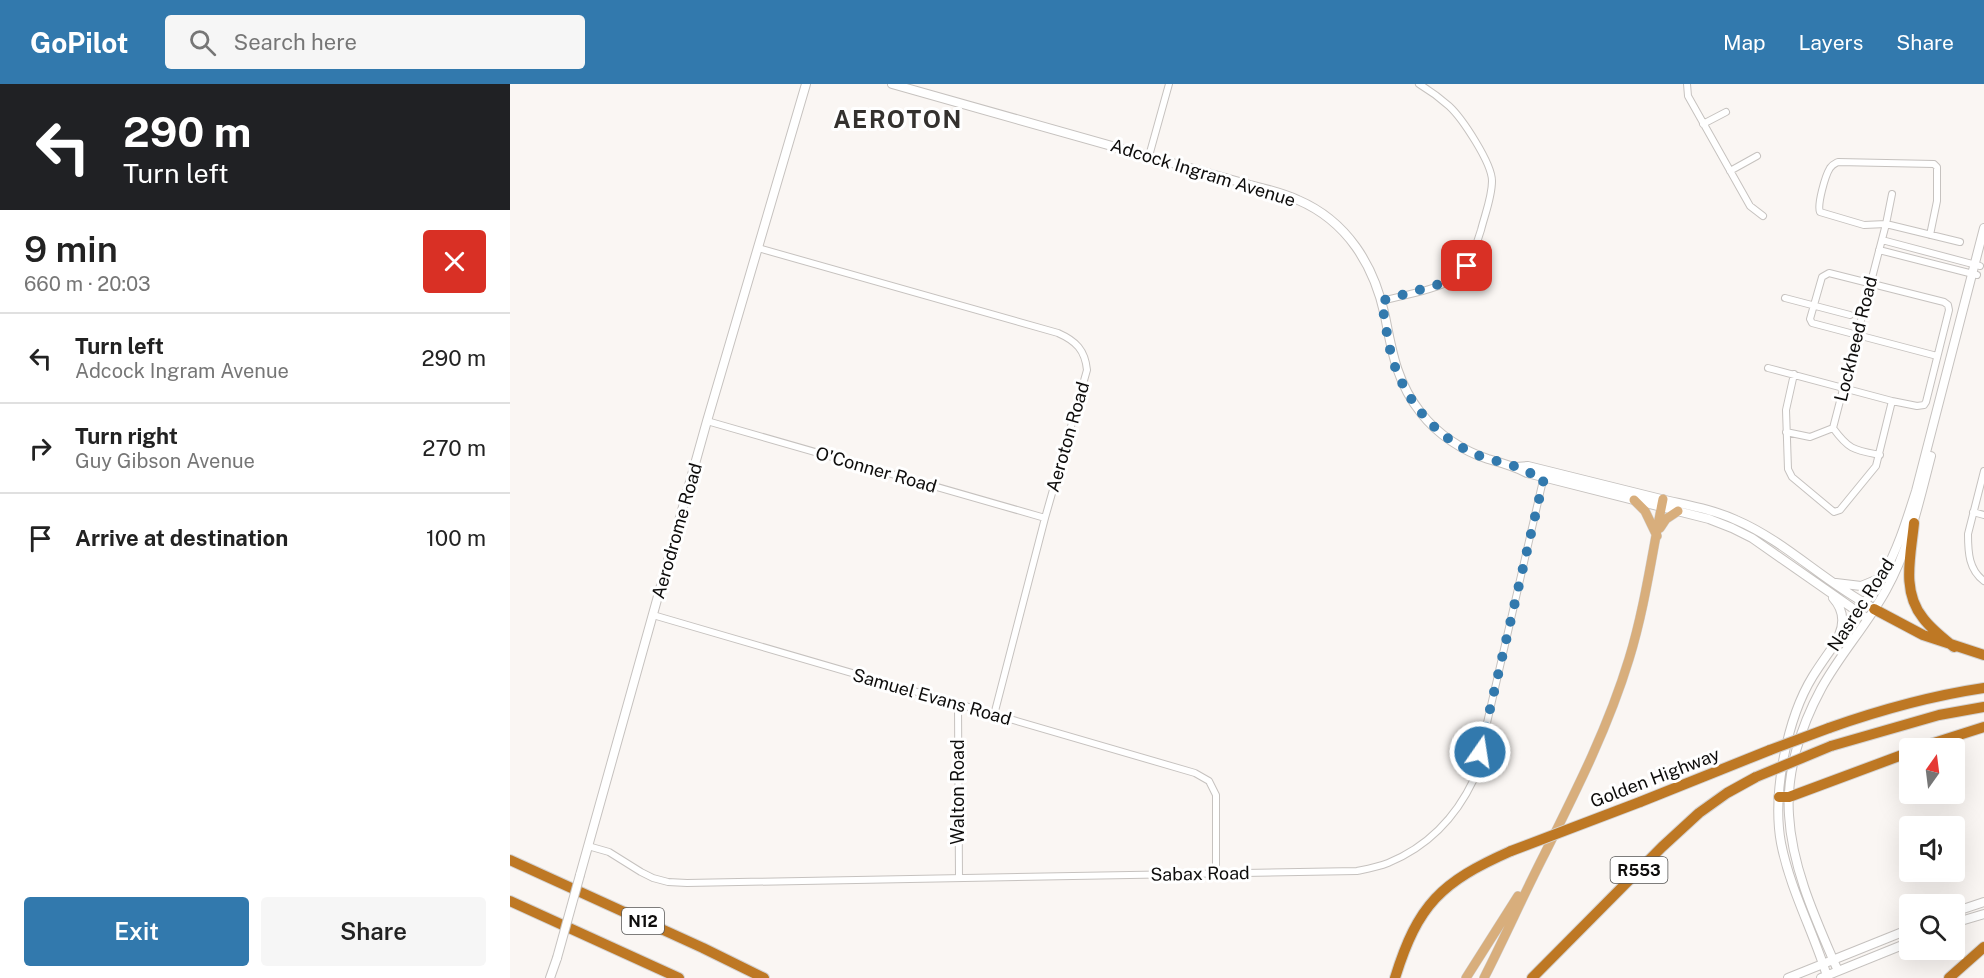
<!DOCTYPE html>
<meta charset="utf-8">
<style>
:root{--surface:#fff;--page:#f6f6f6;--text:#222;--muted:#767676;--line:#e0e0e0;--accent:#3279ad}
body{margin:0;font-family:"Public Sans",sans-serif;background:var(--page);color:var(--text);height:100vh;display:flex;flex-direction:column;font-size:22px;white-space:nowrap}
*{box-sizing:border-box;margin:0}
p{font-size:20px;color:var(--muted)}
.icon{flex:none;width:33px;height:33px;fill:none;stroke:currentColor;stroke-width:2;stroke-linecap:round;stroke-linejoin:round}
.map{position:relative;flex:1;overflow:hidden}
.side{display:flex;flex-direction:column;background:var(--surface);width:510px}
.side>*{flex:none}
.hud{background:#202124;color:#fff;overflow:hidden}
.needle{width:39px;rotate:14deg}
.fabs{position:absolute;left:1389px;top:654px;display:grid;gap:12px}
.fabs a{display:grid;place-items:center;width:66px;height:66px;border-radius:6px;background:var(--surface);box-shadow:0 6px 24px #0002;font-size:30px}
.pin{position:absolute;display:grid;place-items:center;width:51px;height:51px;color:#fff;margin:-26px;border-radius:12px;box-shadow:0 3px 9px #0006}
.me{position:absolute;width:66px;margin:-33px;rotate:13deg;stroke-linejoin:round;filter:drop-shadow(0 0 4px #0008)}
.turn{display:flex;align-items:center;gap:21px;height:126px;padding:0 24px;font-size:27px}
.turn .icon{width:78px;height:78px;stroke-width:2.5}
.turn b{display:block;font-size:42px;line-height:51px}
.round{display:grid;place-items:center;flex:none;width:63px;height:63px;border-radius:6px;background:var(--page)}
.head{display:flex;align-items:center;justify-content:space-between;height:102px;padding:0 24px}
h1{font-size:36px;font-weight:600;line-height:45px}
.primary-button{display:flex;gap:12px;margin-top:auto;padding:12px 24px}
.primary-button a{flex:1;height:69px;border-radius:6px;background:var(--accent);color:#fff;font-size:24px;font-weight:600;line-height:69px;text-align:center}
.primary-button a+a{background:var(--page);color:var(--text)}
ul{padding:0;list-style:none}
li{display:flex;align-items:center;gap:18px;height:90px;padding:0 24px;border-top:2px solid var(--line)}
li div{flex:1}
li b{display:block;font-size:22px}
li em{font-style:normal}
header{display:flex;align-items:center;gap:36px;box-sizing:border-box;height:84px;padding:0 30px;background:var(--accent);color:#fff}
header strong{font-size:28px}
nav{display:flex;gap:33px;margin-inline-start:auto;font-size:21px}
.search{width:420px;height:54px;background:var(--page);display:flex;align-items:center;gap:15px;box-sizing:border-box;padding:0 21px;border-radius:6px;color:var(--muted);font-size:22px}
main{display:flex;flex:1;min-height:0}
.map>svg:first-child{display:block}
.lines{fill:none;stroke-linecap:round;stroke-linejoin:round}
.street-casing{stroke:#c6c2bf;stroke-width:8}
.secondary-casing{stroke:#c6c2bf;stroke-width:10}
.primary-casing{stroke:#d4d3d3;stroke-width:10}
.highway-casing{stroke:#d4d3d3;stroke-width:12}
.street{stroke:#fff;stroke-width:6}
.secondary{stroke:#fff;stroke-width:8}
.primary{stroke:#d8ae7c;stroke-width:9}
.highway{stroke:#be7824;stroke-width:10}
.secondary-bridge-casing{stroke:#c6c2bf;stroke-width:10;stroke-linecap:butt}
.highway-bridge-casing{stroke:#d4d3d3;stroke-width:12;stroke-linecap:butt}
.secondary-bridge{stroke:#fff;stroke-width:8}
.highway-bridge{stroke:#be7824;stroke-width:10}
.route{stroke:#3279ad;stroke-width:10;stroke-dasharray:0 18}
.labels{text-anchor:middle;stroke-width:6;stroke-linejoin:round;paint-order:stroke}
.shield{fill:#fff;stroke:#565655;stroke-width:1.5}
.shield-label{font-size:16px;font-weight:bold;fill:#0e0d0c}
.street-label{font-size:18px;fill:#0e0d0c;stroke:#fff}
.district-label{font-size:24px;font-weight:bold;letter-spacing:1.5px;fill:#34312e;stroke:#fff}
</style>
<header>
<strong>GoPilot</strong>
<div class="search"><svg class="icon" aria-label="search" viewBox="0 0 24 24"><circle cx="10" cy="10" r="6"/><path d="M15 15l6 6"/></svg>Search here</div>
<nav><a>Map</a><a>Layers</a><a>Share</a></nav>
</header>
<main>
<section class="side">
<div class="hud">
<div class="turn"><svg class="icon" aria-label="left" viewBox="0 0 24 24"><path d="M17 20v-9H6M10 6l-5 5 5 5"/></svg><div><b>290 m</b>Turn left</div></div>
</div>
<div class="head"><div><h1>9 min</h1><p>660 m · 20:03</p></div><a class="round" style="background:#d93025;color:#fff"><svg class="icon" aria-label="close" viewBox="0 0 24 24"><path d="M6 6l12 12M18 6L6 18"/></svg></a></div>
<ul>
<li><svg class="icon" aria-label="left" viewBox="0 0 24 24"><path d="M17 20v-9H6M10 6l-5 5 5 5"/></svg><div><b>Turn left</b><p>Adcock Ingram Avenue</p></div><em>290 m</em></li>
<li><svg class="icon" aria-label="right" viewBox="0 0 24 24"><path d="M7 20v-9h11M14 6l5 5-5 5"/></svg><div><b>Turn right</b><p>Guy Gibson Avenue</p></div><em>270 m</em></li>
<li><svg class="icon" aria-label="arrive" viewBox="0 0 24 24"><path d="M6 21V4h12l-3 4 3 4H6"/></svg><div><b>Arrive at destination</b></div><em>100 m</em></li>
</ul>
<div class="primary-button"><a>Exit</a><a>Share</a></div>
</section>
<div class="map">
<svg width="1474" height="894" viewBox="0 0 1474 894">
<rect width="100%" height="100%" fill="#faf6f3"/>
<g class="lines">
<defs>
<path id="street" d="M1177 0 1178 12 1240 122 1253 132
M1193 40 1216 28
M639 72 659 0
M1220 87 1247 72
M1420 151 1427 117V83L1424 80 1328 78C1324 80 1323 80 1320 84 1315 92 1307 121 1310 128L1354 141 1376 140 1450 158
M1372 156 1470 182
M248 164 548 249C566 257 575 266 577 286L535 434 484 631
M1369 166 1467 191
M1275 214 1340 231
M871 217C890 212 930 205 945 194 961 182 965 164 971 146 975 130 982 113 982 97 982 79 952 34 939 22 930 14 919 6 909 0
M1258 284 1382 317 1407 322 1414 321 1416 318 1439 226 1438 221 1434 218 1319 189 1312 193 1300 235 1302 239 1427 272
M1284 290 1276 326 1278 385 1282 393 1324 428 1330 426 1366 382 1382 317
M197 337 535 434
M1323 344 1376 140 1382 110
M1323 344C1339 366 1344 366 1370 371
M1276 348 1300 353 1323 344
M1474 387 1458 450C1458 469 1459 486 1474 497
M1463 428 1474 431
M143 531 685 689 699 697 706 711V790
M448 621 449 794
M78 762 99 768 131 788 143 794 158 798 177 799 847 787C857 785 868 783 878 779 917 763 946 733 964 695L1034 392"/>
<path id="secondary" d="M382 0 740 101C756 105 773 109 788 116 837 137 864 181 875 232 882 268 887 299 911 329 927 350 953 367 978 375 992 379 1004 382 1017 389L1199 435 1222 444 1242 454 1358 535
M1006 383 1018 382C1063 393 1107 404 1151 415 1176 421 1202 425 1226 436 1275 457 1313 497 1360 522
M1326 499 1351 502 1368 495
M1323 514C1333 525 1335 537 1329 551
M70 791 197 337 296 0
M1444 828 1474 818
M1444 839 1474 830
M1328 887C1307 838 1282 785 1279 731 1276 688 1291 642 1311 605 1330 570 1357 541 1376 506 1399 465 1409 418 1421 372
M1317 892C1303 847 1280 805 1271 759 1262 710 1277 634 1303 592 1325 557 1352 526 1373 491 1388 465 1397 435 1406 407L1474 144
M40 894 47 874
M1278 894 1400 845
M1311 894 1400 858"/>
<path id="primary" d="M1124 416 1135 427 1147 452
M1150 444 1156 435 1168 427
M956 894 1008 812
M974 894C995 853 1013 812 1034 771 1066 707 1098 644 1119 575 1135 523 1142 469 1153 415"/>
<path id="highway" d="M1404 439C1401 471 1391 507 1413 534 1421 545 1433 554 1444 563
M1364 525 1413 551 1474 571
M1319 644C1370 626 1420 612 1474 604
M1321 662 1429 631 1474 623
M1408 664 1474 643
M1269 713H1279L1400 668
M1130 718 1260 666
M0 776 193 864 254 894
M0 817 169 894
M885 894C908 820 931 798 1001 767
M1022 894 1152 763 1189 729 1217 709 1246 693
M1439 894 1474 863"/>
</defs>
<use href="#street" class="street-casing"/>
<use href="#secondary" class="secondary-casing"/>
<use href="#primary" class="primary-casing"/>
<use href="#highway" class="highway-casing"/>
<use href="#street" class="street"/>
<use href="#secondary" class="secondary"/>
<use href="#primary" class="primary"/>
<use href="#highway" class="highway"/>
<defs>
<path id="secondary-bridge" d="M47 874 70 791"/>
<path id="highway-bridge" d="M1260 666 1319 644
M1246 693 1321 662
M1001 767 1130 718"/>
</defs>
<use href="#secondary-bridge" class="secondary-bridge-casing"/>
<use href="#highway-bridge" class="highway-bridge-casing"/>
<use href="#secondary-bridge" class="secondary-bridge"/>
<use href="#highway-bridge" class="highway-bridge"/>
</g>
<g class="lines">
<path class="route" d="M957 182 940 197 871 217C876 237 877 259 884 280 898 319 926 353 965 370 977 375 991 378 1004 382 1014 386 1023 391 1034 394L970 668"/>
</g>
<g class="labels">
<g class="shield">
<rect x="1100.5" y="773" width="57" height="26" rx="4.5"/>
<rect x="112" y="824" width="42" height="26" rx="4.5"/>
</g>
<g class="shield-label">
<text x="1129" y="792">R553</text>
<text x="133" y="843">N12</text>
</g>
<g class="street-label">
<text transform="translate(693 89) rotate(17)" y="6">Adcock Ingram Avenue</text>
<text transform="translate(1346 255) rotate(-76)" y="6">Lockheed Road</text>
<text transform="translate(558 353) rotate(-74)" y="6">Aeroton Road</text>
<text transform="translate(366 386) rotate(16)" y="6">O'Conner Road</text>
<text transform="translate(167 447) rotate(-74)" y="6">Aerodrome Road</text>
<text transform="translate(1351 521) rotate(-57)" y="6">Nasrec Road</text>
<text transform="translate(422 613) rotate(16)" y="6">Samuel Evans Road</text>
<text transform="translate(1145 694) rotate(-21)" y="6">Golden Highway</text>
<text transform="translate(448 708) rotate(-90)" y="6">Walton Road</text>
<text transform="translate(690 790) rotate(-1)" y="6">Sabax Road</text>
</g>
<g class="district-label">
<text x="388" y="44">AEROTON</text>
</g>
</g>
</svg>
<div class="fabs">
<a><svg class="needle" viewBox="-14 -14 28 28"><path d="M0-13l5 13h-10z" fill="#e53935"/><path d="M0 13l5-13h-10z" fill="#767676"/></svg></a>
<a><svg class="icon" aria-label="sound" viewBox="0 0 24 24"><path d="M4 9h4l5-4v14l-5-4H4zM17 9q2 3 0 6"/></svg></a>
<a><svg class="icon" aria-label="search" viewBox="0 0 24 24"><circle cx="10" cy="10" r="6"/><path d="M15 15l6 6"/></svg></a>
</div>
<div class="pin" style="left:957px;top:182px;background:#d93025"><svg class="icon" aria-label="arrive" viewBox="0 0 24 24"><path d="M6 21V4h12l-3 4 3 4H6"/></svg></div>
<svg class="me" style="left:970px;top:668px" viewBox="-20 -20 40 40"><circle r="17" fill="#3279ad" stroke="#fff" stroke-width="3"/><path d="M0-11L8 9 0 5-8 9z" fill="#fff"/></svg>
</div>
</main>
